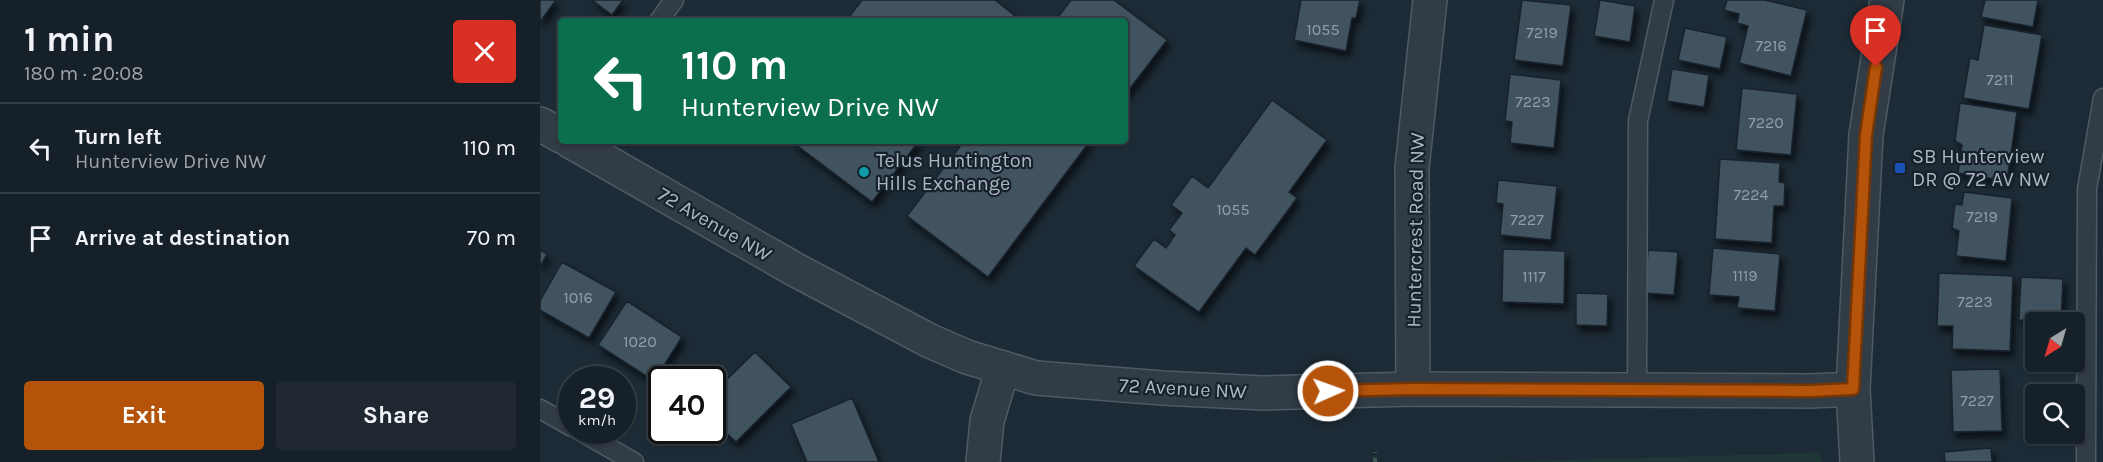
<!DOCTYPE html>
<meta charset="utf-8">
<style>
:root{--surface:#162028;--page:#1f2830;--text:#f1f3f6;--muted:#9ea3a8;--line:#353e45;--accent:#b45309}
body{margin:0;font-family:Karla,sans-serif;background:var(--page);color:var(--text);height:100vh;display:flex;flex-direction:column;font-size:22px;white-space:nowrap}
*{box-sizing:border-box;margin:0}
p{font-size:20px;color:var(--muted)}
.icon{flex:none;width:33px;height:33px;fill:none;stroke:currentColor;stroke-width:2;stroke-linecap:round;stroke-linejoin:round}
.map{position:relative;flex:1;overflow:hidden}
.drawer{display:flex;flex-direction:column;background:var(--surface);width:540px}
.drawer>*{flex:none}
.top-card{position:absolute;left:18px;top:18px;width:570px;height:126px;border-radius:6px;box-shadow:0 2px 4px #0004,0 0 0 2px var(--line);background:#0b6e4f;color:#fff;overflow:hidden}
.needle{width:39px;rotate:217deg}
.fabs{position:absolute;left:1485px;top:312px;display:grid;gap:12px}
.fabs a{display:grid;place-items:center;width:60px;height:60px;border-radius:6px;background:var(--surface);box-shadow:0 2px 4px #0004,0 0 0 2px var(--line);font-size:30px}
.speed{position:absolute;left:18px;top:366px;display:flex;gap:12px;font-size:30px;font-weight:700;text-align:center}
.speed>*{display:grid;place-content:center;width:78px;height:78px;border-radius:50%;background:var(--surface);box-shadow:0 2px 4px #0004,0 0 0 2px var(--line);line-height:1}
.speed small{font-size:15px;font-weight:400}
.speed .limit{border:3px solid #111;border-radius:9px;background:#fff;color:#111}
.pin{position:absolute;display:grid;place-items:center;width:51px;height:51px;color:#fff;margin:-62px -26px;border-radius:50% 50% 50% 0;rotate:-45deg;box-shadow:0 0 6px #0007}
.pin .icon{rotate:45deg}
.me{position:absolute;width:66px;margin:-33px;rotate:88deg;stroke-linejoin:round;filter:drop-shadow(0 0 4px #0008)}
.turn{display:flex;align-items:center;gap:21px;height:126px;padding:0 24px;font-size:27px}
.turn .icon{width:78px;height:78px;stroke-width:2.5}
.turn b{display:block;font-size:42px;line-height:51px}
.round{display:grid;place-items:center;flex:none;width:63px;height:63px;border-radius:6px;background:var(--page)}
.headline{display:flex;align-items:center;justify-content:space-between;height:102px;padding:0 24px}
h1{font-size:36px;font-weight:700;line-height:45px}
.action{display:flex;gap:12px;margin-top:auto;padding:12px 24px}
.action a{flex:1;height:69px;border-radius:6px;background:var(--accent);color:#fff;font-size:24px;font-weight:700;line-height:69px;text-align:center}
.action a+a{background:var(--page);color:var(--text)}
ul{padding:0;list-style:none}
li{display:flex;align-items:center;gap:18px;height:90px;padding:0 24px;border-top:2px solid var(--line)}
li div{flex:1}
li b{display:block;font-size:22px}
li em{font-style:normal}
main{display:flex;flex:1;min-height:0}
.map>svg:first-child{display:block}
.green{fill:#1f3737}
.building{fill:#435260;stroke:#19232d;stroke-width:1.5;filter:url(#shadow)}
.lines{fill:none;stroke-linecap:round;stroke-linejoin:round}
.service-casing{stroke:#4e5a65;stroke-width:21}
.minor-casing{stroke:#4e5a65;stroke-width:36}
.tertiary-casing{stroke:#4e5a65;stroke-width:36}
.path{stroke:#3d5454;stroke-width:4;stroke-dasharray:4.5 4.5;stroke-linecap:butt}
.service{stroke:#313c47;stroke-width:18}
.minor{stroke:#313c47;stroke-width:33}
.tertiary{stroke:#313c47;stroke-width:33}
.route-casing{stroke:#753606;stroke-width:15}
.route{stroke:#b45309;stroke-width:10}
.transit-dot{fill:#1a4fb4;stroke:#17212b;stroke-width:2}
.culture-dot{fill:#0f9aa8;stroke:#17212b;stroke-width:2}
.labels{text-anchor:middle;stroke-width:4.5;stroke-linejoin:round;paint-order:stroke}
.number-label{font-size:16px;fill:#909eab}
.poi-label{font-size:20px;fill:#aab7c4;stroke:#17212b;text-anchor:start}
.street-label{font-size:20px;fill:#aab7c4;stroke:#17212b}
</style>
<main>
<section class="drawer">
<div class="headline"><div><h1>1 min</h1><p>180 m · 20:08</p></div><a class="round" style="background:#d93025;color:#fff"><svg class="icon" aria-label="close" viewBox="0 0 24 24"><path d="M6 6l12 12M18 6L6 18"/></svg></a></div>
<ul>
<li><svg class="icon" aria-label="left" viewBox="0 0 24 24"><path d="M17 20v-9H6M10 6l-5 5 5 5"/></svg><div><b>Turn left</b><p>Hunterview Drive NW</p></div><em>110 m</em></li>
<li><svg class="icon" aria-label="arrive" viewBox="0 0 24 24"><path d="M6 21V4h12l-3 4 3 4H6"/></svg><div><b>Arrive at destination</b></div><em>70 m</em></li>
</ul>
<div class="action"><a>Exit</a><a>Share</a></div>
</section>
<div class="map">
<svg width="1563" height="462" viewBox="0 0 1563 462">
<defs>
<filter id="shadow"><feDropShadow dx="3.5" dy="6" stdDeviation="3" flood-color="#0009"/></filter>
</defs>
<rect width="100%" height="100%" fill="#1d2b36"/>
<path class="green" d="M1278 452 1283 462H950L1244 454Z"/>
<path class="building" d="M0 0H16L0 22Z
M52 0H83L72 15Z
M322 0H455L474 15 470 21H306Z
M531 0H574L627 40 585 95V21H515Z
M761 0H820L816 18H812L806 51 754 40Z
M982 0 1031 5 1023 66 974 60Z
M1060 0 1095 6 1090 42 1054 36Z
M1187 0H1225L1267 10 1251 76 1199 63 1208 26 1197 23 1199 14 1184 10Z
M1445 0H1498L1493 27 1441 17Z
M1444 25 1502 35 1489 109 1423 98 1430 58 1438 60Z
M1145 28 1187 37 1180 69 1138 60Z
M1132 69 1169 75 1164 107 1127 101Z
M970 74 1021 80 1014 148 970 143 972 122 965 121Z
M1202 88 1257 94 1251 155 1196 150Z
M732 100 787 140 749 192 757 198 715 255 706 248 659 312 594 266 614 239 626 248 635 235 629 230 642 213 631 205 652 176 668 188Z
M1420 103 1477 112 1467 181 1418 173 1422 145 1415 141Z
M251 141H379L332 202Z
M424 141H550L448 277 367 216Z
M1180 159 1240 163 1239 182 1245 183 1244 206H1234L1232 243 1175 239Z
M958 180 1017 186 1011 240 960 235 963 204 956 203Z
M1424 192 1472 198 1466 261 1416 256 1419 231 1412 228 1415 204 1422 205Z
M1173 248 1240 254 1235 311 1197 308 1199 297 1169 295Z
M963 249 1025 251 1024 304 962 302Z
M0 250 7 254 0 267Z
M1108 250 1138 252 1134 295 1105 293Z
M22 262 76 292 49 338 0 310V301Z
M1399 273 1473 276 1470 351 1412 349 1413 326H1397Z
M1481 277 1523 279 1521 322 1479 320Z
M1036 293 1068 294 1067 326 1036 325Z
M87 301 142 337 114 381 58 345Z
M215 352 251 387 196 442 172 419V394Z
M1460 369 1462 431 1413 432 1411 370Z
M312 398 339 462H267L251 424Z
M1451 448 1452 462H1405L1404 452Z"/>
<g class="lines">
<defs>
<path id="service" d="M119 21 134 0
M1097 390 1098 121 1124 0
M0 409 32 427
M38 430 94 462
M1546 462 1547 189 1563 98"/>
<path id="minor" d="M873 389 872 168 890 0
M443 462 447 421 463 368"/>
<path id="tertiary" d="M0 124 21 136
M30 141 254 269 390 341 427 357 496 378 622 388 723 393 873 389 1271 391 1313 389
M1317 462 1313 389 1326 135 1347 0"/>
</defs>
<use href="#service" class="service-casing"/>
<use href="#minor" class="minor-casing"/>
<use href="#tertiary" class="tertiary-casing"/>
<path class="path" d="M835 462V452"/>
<use href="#service" class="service"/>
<use href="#minor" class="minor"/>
<use href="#tertiary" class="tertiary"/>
</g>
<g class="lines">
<defs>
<path id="route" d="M788 391 873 389 1271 391 1313 389 1326 135 1336 67"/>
</defs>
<use href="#route" class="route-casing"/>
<use href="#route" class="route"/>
</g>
<rect class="transit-dot" x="1354" y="162" width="12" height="12" rx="3"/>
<circle class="culture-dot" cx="324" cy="172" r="6"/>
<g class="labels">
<g class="number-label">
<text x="783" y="35">1055</text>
<text x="1002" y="38">7219</text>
<text x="1231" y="51">7216</text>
<text x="1460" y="85">7211</text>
<text x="993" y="107">7223</text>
<text x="1226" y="128">7220</text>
<text x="1211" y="200">7224</text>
<text x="693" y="215">1055</text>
<text x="1442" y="222">7219</text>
<text x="987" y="225">7227</text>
<text x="1205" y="281">1119</text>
<text x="994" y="282">1117</text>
<text x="38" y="303">1016</text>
<text x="1435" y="307">7223</text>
<text x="100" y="347">1020</text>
<text x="1437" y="406">7227</text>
</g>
<g class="poi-label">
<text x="1372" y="163">SB Hunterview<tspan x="1372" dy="23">DR @ 72 AV NW</tspan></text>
<text x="336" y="167">Telus Huntington<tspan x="336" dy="23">Hills Exchange</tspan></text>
</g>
<g class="street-label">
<text transform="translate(175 224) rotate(30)" y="7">72 Avenue NW</text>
<text transform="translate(875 230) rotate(-89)" y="7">Huntercrest Road NW</text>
<text transform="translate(643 388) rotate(3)" y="7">72 Avenue NW</text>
</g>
</g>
</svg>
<div class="fabs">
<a><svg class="needle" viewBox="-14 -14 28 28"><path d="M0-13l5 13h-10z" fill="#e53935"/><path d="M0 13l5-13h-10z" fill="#9ea3a8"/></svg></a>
<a><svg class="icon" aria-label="search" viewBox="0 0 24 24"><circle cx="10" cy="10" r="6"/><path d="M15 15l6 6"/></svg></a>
</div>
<div class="speed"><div>29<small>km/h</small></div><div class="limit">40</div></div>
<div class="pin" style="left:1336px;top:67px;background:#d93025"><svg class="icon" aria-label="arrive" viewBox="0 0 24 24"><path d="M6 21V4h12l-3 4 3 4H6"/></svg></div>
<svg class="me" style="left:788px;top:391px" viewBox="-20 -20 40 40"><circle r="17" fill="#b45309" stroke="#fff" stroke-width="3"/><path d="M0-11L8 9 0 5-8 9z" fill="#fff"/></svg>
<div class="top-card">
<div class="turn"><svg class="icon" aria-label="left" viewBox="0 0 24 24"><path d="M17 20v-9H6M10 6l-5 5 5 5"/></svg><div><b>110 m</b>Hunterview Drive NW</div></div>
</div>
</div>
</main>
